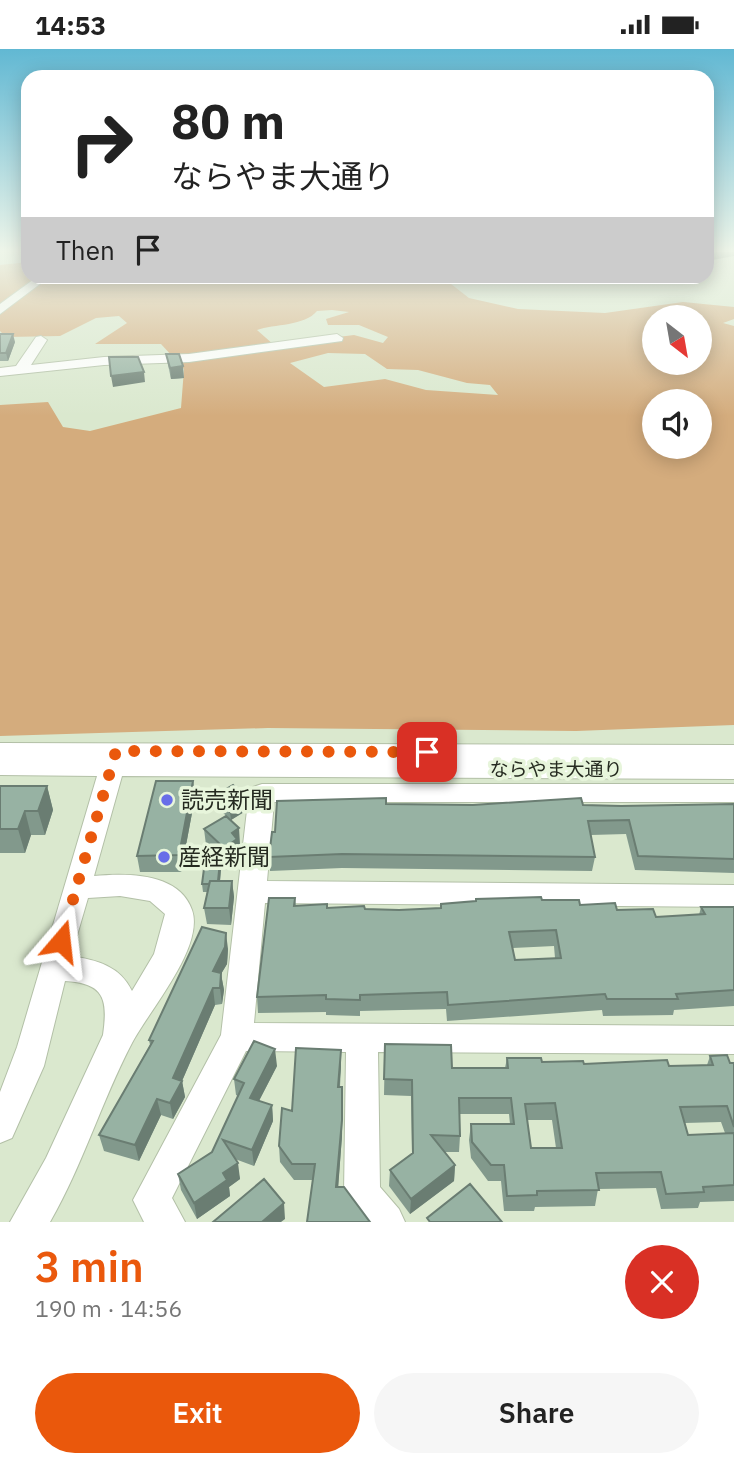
<!DOCTYPE html>
<meta charset="utf-8">
<style>
:root{--surface:#fff;--page:#f6f6f6;--text:#222;--muted:#767676;--accent:#ea580c}
body{margin:0;font-family:"IBM Plex Sans","Noto Sans JP",sans-serif;background:var(--page);color:var(--text);height:100vh;display:flex;flex-direction:column;font-size:26px;white-space:nowrap}
*{box-sizing:border-box;margin:0}
p{font-size:23px;color:var(--muted)}
.icon{flex:none;width:38px;height:38px;fill:none;stroke:currentColor;stroke-width:2;stroke-linecap:round;stroke-linejoin:round}
.map{position:relative;height:1173px;overflow:hidden}
.panel{display:flex;flex-direction:column;background:var(--surface);flex:1}
.panel>*{flex:none}
.banner{position:absolute;left:21px;top:21px;width:693px;height:214px;border-radius:21px;box-shadow:0 4px 18px #0003;background:#fff;color:var(--text);overflow:hidden}
.needle{width:46px;rotate:149deg}
.buttons{position:absolute;left:642px;top:256px;display:grid;gap:14px}
.buttons a{display:grid;place-items:center;width:70px;height:70px;border-radius:50%;background:var(--surface);box-shadow:0 4px 18px #0003;font-size:35px}
.pin{position:absolute;display:grid;place-items:center;width:60px;height:60px;color:#fff;margin:-30px;border-radius:14px;box-shadow:0 4px 10px #0006}
.me{position:absolute;width:77px;margin:-38px;rotate:17deg;stroke-linejoin:round;filter:drop-shadow(0 0 5px #0008)}
.turn{display:flex;align-items:center;gap:24px;height:147px;padding:0 35px;font-size:32px}
.turn .icon{width:91px;height:91px;stroke-width:2.5}
.turn b{display:block;font-size:49px;line-height:60px}
.then{display:flex;align-items:center;height:66px;padding:0 35px;background:#0003;gap:14px;font-size:26px}
.round{display:grid;place-items:center;flex:none;width:74px;height:74px;border-radius:37px;background:var(--page)}
.overview{display:flex;align-items:center;justify-content:space-between;height:119px;padding:0 35px}
h1{font-size:42px;font-weight:600;line-height:52px;color:var(--accent)}
.cta{display:flex;gap:14px;margin-top:auto;padding:14px 35px}
.cta a{flex:1;height:80px;border-radius:42px;background:var(--accent);color:#fff;font-size:28px;font-weight:600;line-height:80px;text-align:center}
.cta a+a{background:var(--page);color:var(--text)}
.status{display:flex;justify-content:space-between;align-items:center;height:49px;padding:0 35px;background:var(--surface);direction:ltr}
.status svg{height:19px;fill:currentColor}
.map>svg:first-child{display:block}
.green{fill:#d4ac7d;fill-rule:evenodd}
.lines{fill:none;stroke-linecap:round;stroke-linejoin:round}
.minor-casing{stroke:#b3c0a7;stroke-width:2}
.minor{fill:#fff;fill-rule:evenodd}
.wall{fill:#82998c;fill-rule:evenodd}
.shaded-wall{fill:#6a7d72}
.building{fill:#97b2a3;stroke:#6a7d72;stroke-width:2;fill-rule:evenodd}
.route{stroke:#ea580c;stroke-width:12;stroke-dasharray:0 21.6}
.poi-dot{fill:#686ee8;stroke:#e7f5db;stroke-width:2.5}
.labels{text-anchor:middle;stroke-width:7;stroke-linejoin:round;paint-order:stroke}
.street-label{font-size:19px;fill:#252a20;stroke:#e7f5db}
.near-poi-label{font-size:23px;fill:#252a20;stroke:#e7f5db;text-anchor:start}
</style>
<div class="status"><b>14:53</b><svg viewBox="0 0 49 12"><path d="M0 12V9h3v3zM5 12V6h3v6zM10 12V3h3v9zM15 12V0h3v12zM26 1h20v11H26zM47 4h2v5h-2z"/></svg></div>
<div class="map">
<svg width="734" height="1173" viewBox="0 0 734 1173">
<rect width="100%" height="100%" fill="#dae8ce"/>
<path class="green" d="M28 213V228L430 229 451 235 469 249 518 260 605 264 683 253 734 258V270L723 274 734 277V676L576 682 268 679 0 687V356L48 353 63 378 90 382 181 359 184 320 161 295H95L127 274 119 267 96 269 60 287 6 288 0 282V216ZM332 261 349 263 326 270 328 276H359L388 288 383 294 354 286 274 296 257 281C274 275 305 277 317 262ZM654 268H700V313H654ZM328 304 365 305 387 320 418 321 467 334 490 336 498 346 426 341 385 330 324 338 290 314ZM654 352H700V397H654Z"/>
<g class="lines">
<defs>
<path id="minor" d="M37 228H49L0 265V255Z
M337 285 343 289 342 292 189 313 104 316 0 327V319L16 317 36 288 41 287 47 291 31 316 104 308 189 305Z
M0 694 734 696V712H553H734V730L122 727 94 827C126 824 179 823 192 861 205 898 148 963 132 994 101 1053 83 1116 50 1173H10L46 1109 103 986C108 951 105 934 65 932L44 1017 12 1089 0 1094V1043L17 998 97 727 0 726ZM120 847 150 852 165 865 154 905 132 942C120 917 97 911 71 907L88 849Z
M262 735H734V753H274L267 832 734 836V858L265 854 254 974 734 977V1005L378 1003 380 1138 399 1160 405 1173H362L349 1158 344 1145 346 1003 246 1002 172 1149 185 1173H144L133 1151 221 986 249 744 253 738Z"/>
</defs>
<use href="#minor" class="minor-casing"/>
<use href="#minor" class="minor"/>
</g>
<path class="wall" d="M0 285 15 293 8 312H0Z
M166 305 184 329 171 330 168 316Z
M193 732 195 748 181 823H140L137 807Z
M0 737H47L53 761 45 786H31L25 804H0Z
M213 748 245 754 243 755 244 763 231 771 214 756Z
M386 755 621 757 734 755V824L635 821 626 785 591 786 595 808 592 822 342 819 270 822 269 808 275 783Z
M204 780 240 795 238 797 239 807 226 815 206 796Z
M220 812 221 820 220 832H232L234 848 231 876 207 875 204 859 207 843H203L202 835Z
M295 849 296 857 399 861 440 859 441 855 542 851 617 861 656 868 699 866 701 858H734V957L674 961 673 966 603 967 602 961 447 972 446 960 360 962V967L326 966V963L258 964 257 948ZM554 897 555 909 515 911 513 899Z
M228 900 227 915 221 925 224 941 222 955 215 956 182 1032 185 1048 173 1070 161 1066 139 1112 104 1102 99 1086 150 996 149 991Z
M385 995 452 1019H505L507 1009 542 1013 669 1017 707 1016 710 1007 730 1014H734V1152L700 1153 698 1159 661 1160 656 1139 598 1140 595 1157 535 1158 534 1162H504L501 1132H488L471 1109 469 1091 471 1075H510L509 1065H459L460 1087 459 1103H444L455 1116 454 1132 410 1165 389 1137 390 1121 412 1104 411 1047 384 1046ZM527 1071H552L556 1099H531ZM721 1073 725 1084 688 1086 685 1074Z
M341 1001V1017L340 1038 343 1054 342 1087 338 1138 370 1173 313 1131H294L280 1113 279 1097 292 1062Z
M277 1017 259 1052 272 1056 273 1072 254 1117 235 1110 240 1130 229 1138 230 1147 197 1170 181 1141 178 1125 212 1103 238 1047 236 1046 234 1030Z"/>
<path class="shaded-wall" d="M717 203H734V207L707 212V205Z
M13 285 15 293 8 312 6 304Z
M183 317 184 329 171 330 170 319Z
M144 323 145 333 113 338 111 327Z
M193 732 195 748 181 823 179 806Z
M47 737 53 761 45 786 38 762Z
M244 746 245 754 243 755 244 763 231 771 230 763 239 750Z
M25 762 31 786 25 804 18 780Z
M239 779 240 795 238 797 239 807 226 815 224 799 232 784Z
M220 812 221 820 219 843 217 835Z
M232 832 234 848 231 876 229 859Z
M226 884 228 900 227 915 221 925 224 941 222 955 220 939 213 922Z
M213 939 215 956 182 1032 185 1048 173 1070 170 1054 173 1029Z
M275 1000 277 1017 252 1065 250 1049Z
M341 1001V1017L338 1054V1038Z
M342 1038V1087L337 1154 336 1138Z
M157 1050 161 1066 139 1112 135 1096Z
M272 1056 273 1072 254 1117 252 1101Z
M238 1114 240 1130 229 1138 230 1147 197 1170 194 1154 223 1124Z
M455 1116 454 1132 410 1165 411 1150Z
M284 1154 285 1170 281 1173H262Z"/>
<path class="building" d="M0 285H13L6 304H0Z
M166 305H179L183 317 170 319Z
M109 308H138L144 323 111 327Z
M156 732H193L179 806 137 807Z
M233 736 244 746 239 750 243 755 230 763 213 748Z
M0 737H47L38 762H25L18 780H0Z
M386 749V755L473 756 581 749 583 756 621 757 734 755V810L638 807 629 771 588 772 595 808 342 805 269 808 272 783H275L277 752Z
M226 767 239 779 232 784 237 790 224 799 204 780Z
M205 812H220L218 832H210L209 835H202Z
M210 832H232L229 859H204Z
M541 848 542 851H579L580 856 615 854 617 861 653 860 656 868 705 865 701 858H734V941L676 945 678 950H607L605 945 448 956 447 943 360 946V951L326 950V946L257 948 269 849H295L294 857 327 855V859L364 857 365 860 399 861 441 859V855L476 852V850ZM556 881 561 909 515 911 509 883Z
M202 878 226 884 225 898 213 922 221 924 220 939H213L173 1029 182 1032 170 1054 157 1050 135 1096 99 1086 153 992 149 991Z
M254 992 275 1000 250 1049 272 1056 252 1101 223 1091 238 1114 223 1124 227 1131 194 1154 178 1125 212 1103 244 1034 234 1030Z
M385 995 451 996 452 1019H508L507 1009H541L542 1013 583 1012 584 1015 667 1011 669 1017 713 1016 710 1007 727 1006 730 1014H734V1078L727 1057 680 1058 688 1086 734 1084V1136L703 1138 704 1143 666 1145 661 1123 596 1124 599 1141 537 1142V1146L507 1147 504 1116H491L472 1093 471 1075H514L511 1049H459L460 1087 431 1086 455 1116 411 1150 390 1121 413 1104 412 1031 384 1030ZM555 1054 562 1099H531L525 1055Z
M296 999 341 1001 338 1038H342V1071L336 1138H344L370 1173H307L315 1115H292L279 1097 282 1059 292 1062Z
M264 1130 284 1154 262 1173H213Z
M470 1135 502 1173H430L427 1169Z"/>
<linearGradient id="sky" x2="0" y2="1"><stop stop-color="#61b8d3"/><stop offset="0.55" stop-color="#eef5e9"/><stop offset="1" stop-color="#eef5e9" stop-opacity="0"/></linearGradient>
<rect width="734" height="367" fill="url(#sky)"/>
<g class="lines">
<path class="route" d="M61 892 116 702 427 703"/>
</g>
<g class="poi-dot">
<circle cx="167" cy="751" r="7"/>
<circle cx="164" cy="808" r="7"/>
</g>
<g class="labels">
<g class="street-label">
<text x="556" y="727">ならやま大通り</text>
</g>
<g class="near-poi-label">
<text x="181" y="759">読売新聞</text>
<text x="178" y="816">産経新聞</text>
</g>
</g>
</svg>
<div class="buttons">
<a><svg class="needle" viewBox="-14 -14 28 28"><path d="M0-13l5 13h-10z" fill="#e53935"/><path d="M0 13l5-13h-10z" fill="#767676"/></svg></a>
<a><svg class="icon" aria-label="sound" viewBox="0 0 24 24"><path d="M4 9h4l5-4v14l-5-4H4zM17 9q2 3 0 6"/></svg></a>
</div>
<div class="pin" style="left:427px;top:703px;background:#d93025"><svg class="icon" aria-label="arrive" viewBox="0 0 24 24"><path d="M6 21V4h12l-3 4 3 4H6"/></svg></div>
<svg class="me" style="left:61px;top:892px" viewBox="-20 -20 40 40"><path d="M0-17L14 15 0 8-14 15z" fill="#ea580c" stroke="#fff" stroke-width="4"/></svg>
<div class="banner">
<div class="turn"><svg class="icon" aria-label="right" viewBox="0 0 24 24"><path d="M7 20v-9h11M14 6l5 5-5 5"/></svg><div><b>80 m</b>ならやま大通り</div></div>
<div class="then">Then<svg class="icon" aria-label="arrive" viewBox="0 0 24 24"><path d="M6 21V4h12l-3 4 3 4H6"/></svg></div>
</div>
</div>
<section class="panel">
<div class="overview"><div><h1>3 min</h1><p>190 m · 14:56</p></div><a class="round" style="background:#d93025;color:#fff"><svg class="icon" aria-label="close" viewBox="0 0 24 24"><path d="M6 6l12 12M18 6L6 18"/></svg></a></div>
<div class="cta"><a>Exit</a><a>Share</a></div>
</section>
